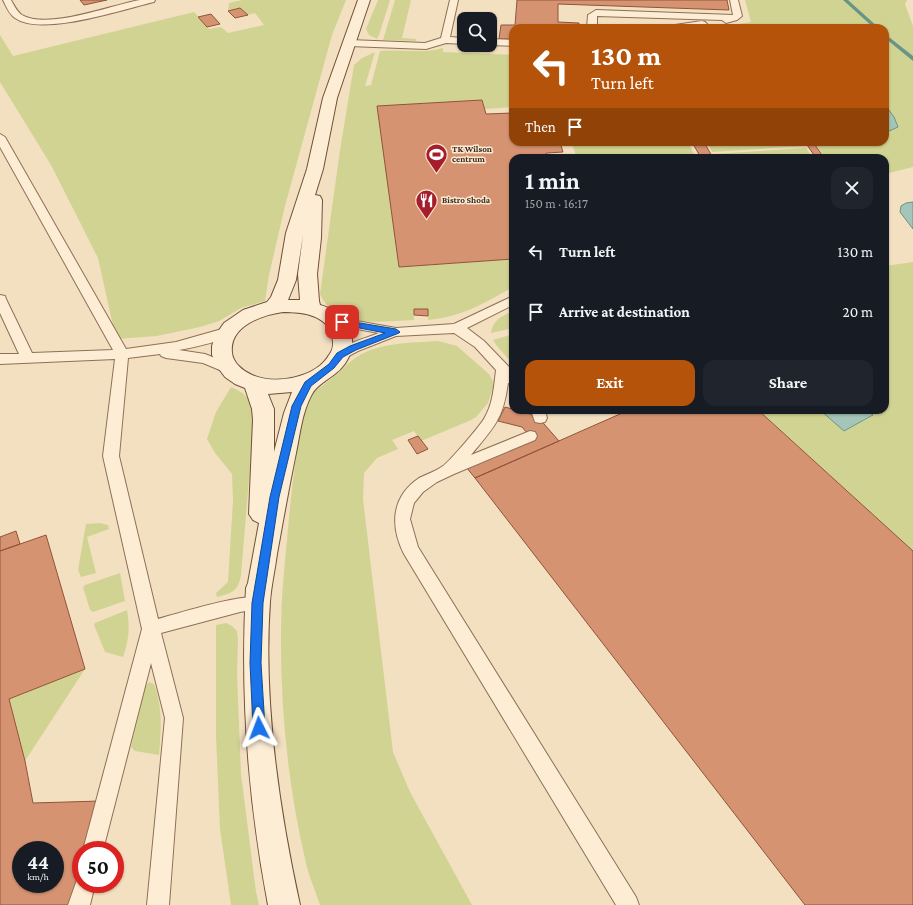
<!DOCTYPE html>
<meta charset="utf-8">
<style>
:root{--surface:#171b24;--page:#20242c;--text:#f1f3f6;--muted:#9ea1a6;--accent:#b45309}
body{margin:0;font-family:"Crimson Pro",serif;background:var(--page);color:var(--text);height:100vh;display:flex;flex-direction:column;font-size:15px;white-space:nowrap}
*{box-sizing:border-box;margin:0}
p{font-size:13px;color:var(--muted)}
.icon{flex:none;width:22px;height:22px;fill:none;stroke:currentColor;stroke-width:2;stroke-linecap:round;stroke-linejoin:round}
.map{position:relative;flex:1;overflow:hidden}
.panel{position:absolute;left:509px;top:154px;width:380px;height:260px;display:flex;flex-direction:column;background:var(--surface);border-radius:12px;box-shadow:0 1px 3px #0004}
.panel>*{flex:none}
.hud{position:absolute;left:509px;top:24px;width:380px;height:122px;border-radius:12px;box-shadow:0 1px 3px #0004;background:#b45309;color:#fff;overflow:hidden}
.fabs{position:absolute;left:457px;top:12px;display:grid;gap:8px}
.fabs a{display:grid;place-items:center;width:40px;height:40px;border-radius:8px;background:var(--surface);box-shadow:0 1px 3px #0004;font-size:20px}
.speed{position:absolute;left:12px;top:841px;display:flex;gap:8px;font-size:20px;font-weight:700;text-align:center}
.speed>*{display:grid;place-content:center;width:52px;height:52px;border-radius:50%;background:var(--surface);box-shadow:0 1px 3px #0004;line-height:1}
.speed small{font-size:10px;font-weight:400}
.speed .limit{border:6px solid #d22;background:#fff;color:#111}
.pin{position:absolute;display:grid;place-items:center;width:34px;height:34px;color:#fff;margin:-17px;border-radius:8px;box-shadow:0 2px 6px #0006}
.me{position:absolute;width:44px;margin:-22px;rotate:357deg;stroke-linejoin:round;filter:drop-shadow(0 0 3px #0008)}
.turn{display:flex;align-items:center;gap:14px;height:84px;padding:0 16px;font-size:18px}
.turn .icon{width:52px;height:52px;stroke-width:2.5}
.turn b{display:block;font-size:28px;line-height:34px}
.then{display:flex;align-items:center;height:38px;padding:0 16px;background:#0003;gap:8px;font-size:15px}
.round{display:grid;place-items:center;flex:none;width:42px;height:42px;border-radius:12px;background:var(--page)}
.overview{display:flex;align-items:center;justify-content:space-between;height:68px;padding:0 16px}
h1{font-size:24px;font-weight:700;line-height:30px}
.cta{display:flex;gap:8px;margin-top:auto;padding:8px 16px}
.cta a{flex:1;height:46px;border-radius:12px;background:var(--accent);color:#fff;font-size:16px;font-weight:700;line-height:46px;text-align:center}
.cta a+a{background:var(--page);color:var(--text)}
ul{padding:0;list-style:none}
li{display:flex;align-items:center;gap:12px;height:60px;padding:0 16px}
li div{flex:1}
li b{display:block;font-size:15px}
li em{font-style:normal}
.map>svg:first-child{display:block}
.green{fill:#d1d393}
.water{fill:#a4c5b8;stroke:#699586}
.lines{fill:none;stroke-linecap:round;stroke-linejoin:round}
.stream{fill:#699586;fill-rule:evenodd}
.building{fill:#d69372;stroke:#915439;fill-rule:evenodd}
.lane-casing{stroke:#8f6f56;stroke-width:2}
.secondary-casing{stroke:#715039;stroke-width:2}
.lane{fill:#fdedd5;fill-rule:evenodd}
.secondary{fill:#fdedd5;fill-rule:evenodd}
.route{fill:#1a73e8;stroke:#114b97}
.labels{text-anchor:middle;stroke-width:3;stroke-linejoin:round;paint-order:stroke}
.far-poi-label{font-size:9px;font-weight:bold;fill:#3d291c;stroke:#faead2;text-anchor:start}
</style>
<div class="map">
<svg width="913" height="905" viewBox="0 0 913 905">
<rect width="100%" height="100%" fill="#f3e0c1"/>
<path class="green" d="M242 0H346L332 35 285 206 269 275 265 301 241 308 219 321 200 327 157 336 116 339 98 258 51 165 0 82V35L13 56 194 12 209 29 221 27 228 33 264 25 255 13 248 15 240 8 228 11 229 3Z
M378 0H390L379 35 377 39 369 35 366 29Z
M395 0H411L402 38 416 39V41L383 40Z
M745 0H907L905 4 913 26V167L885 174V158H825L814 142H885V28H713L751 22Z
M443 48V52L513 55V107L485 109 482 100 378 107 399 267 513 259V287C482 304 464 316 428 320V316L414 309V320C381 321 336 330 320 294L340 150 354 65 362 58 375 52 365 86 371 85 380 51C401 49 423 54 443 48Z
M571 142H688L696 158H577Z
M707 142H802L805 146 712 152Z
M806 148 813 158H715L713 154Z
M913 262V551L758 410H820L844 431 873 416 867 410H885V266Z
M513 311V328L491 333C493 320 502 316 513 311Z
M513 334V364L497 346 493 340Z
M438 341 457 346 489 374 493 381V388L488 403 476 417 469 421 421 441 414 431 392 440 398 449 377 458 364 473 363 499 393 752 410 792 472 905H320C315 890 308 874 305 859 288 785 280 707 281 630 281 600 284 570 287 540 291 493 296 447 306 402 313 391 321 387 331 379 340 372 347 363 357 357 380 342 411 343 438 341Z
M231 387C250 395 250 401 254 420L241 575C238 591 233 593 217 597L216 593 228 582 233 500 232 474 215 453 207 439 216 412Z
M100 523 108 525 109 529 87 537 96 573 81 577 78 570 86 524Z
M120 573 125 601 93 612 90 610 83 587 85 585Z
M127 610C130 626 129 641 123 657L105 652 94 625 95 623Z
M226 623 232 626 237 631 238 639 237 674 241 774 256 892 259 905H231L220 829 216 736V625Z
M85 669 25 761 9 699Z
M149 682 154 684C163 707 161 731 159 755L135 751 131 747 145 687Z"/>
<path class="water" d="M885 105 894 117 898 127 889 131H885Z
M913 202V229L900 212 901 206 906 203Z
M820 410H867L873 415 844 431Z"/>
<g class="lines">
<path class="stream" d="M843 0H848L879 28H874Z
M885 34 913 56V61L885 38Z"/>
</g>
<path class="building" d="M80 0H107L84 5Z
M517 0H727L729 10 558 4V22L579 23V28H513V39H499L501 25H515Z
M240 8 248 15 235 18 228 11Z
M211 14 220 24 207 27 198 17Z
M482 100 486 114 513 113V142H560L563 152 547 153 541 158H513V259L399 267 377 106Z
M692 142H704L713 158H701Z
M805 142H813L824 158H816Z
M414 309H428V316L414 315Z
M505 407 537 416 559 441 475 478 466 467 532 439 522 427 498 421Z
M629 410H758L913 551V905H805L475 478Z
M418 436 428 449 417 454 408 440Z
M16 531 20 544 0 551V537Z
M46 535 85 669 9 699 25 761 33 803 100 801 86 850H81V870L71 905H0V551ZM21 850H55V884H21Z"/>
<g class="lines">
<defs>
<path id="lane" d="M3 0H11C14 5 17 12 22 15 49 30 111 5 140 0 145 0 150 0 155 0L154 2C124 9 41 37 15 18 9 14 6 6 3 0Z
M450 0H458L450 37 464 38V44L446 43 426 49 349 46 344 43 349 40 425 43 441 38Z
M730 0H738L742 16 737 20 726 23 722 20 597 16V28H587L588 15 596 10 733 15Z
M702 21 705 22 707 24 705 26 693 28H670L675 25Z
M490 39 513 40V46L490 45Z
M0 134 5 137 126 349 176 342 229 327 234 328 236 331C230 340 191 348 179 350L205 354 232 365 234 368 232 371 227 373 203 363 166 358 161 356 160 354 128 358 119 456 158 619C179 613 246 592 263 598L266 603 263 608 240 612 161 633 183 718 169 905H147L165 718 151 663 103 850H83L142 629 103 456 115 359 0 364V354H19L0 313V295L5 296 6 299 32 353 113 350 0 147Z
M513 296V305L467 328 484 341 513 371V385L508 383C503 420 494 427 471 455L530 431 535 432 537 436 535 440 454 474 437 482 423 492 414 503 410 519 418 547 636 897 639 905H616L404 554C390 526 391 497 419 478 427 474 436 471 443 466 449 462 482 424 485 417 493 403 494 386 496 370L475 347 454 333 396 336 358 351 345 358 340 360 335 358 333 355C339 345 367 338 379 333L329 324 327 321 329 318 334 317 396 328 454 324Z
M531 410H545L547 418 545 422 540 423 535 422Z
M81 875V884H95L90 905H68L78 877Z"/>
<path id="secondary" d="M358 0H370L337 98 323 169 315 195 320 196 322 200 321 238 317 274 319 301 320 305C332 308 341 315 347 325 358 342 350 362 336 373 328 380 317 385 312 394 302 412 300 434 296 453 289 487 283 521 277 554 275 570 271 586 270 602 263 700 279 809 300 905H268C248 800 240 695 246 588L248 583 259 523 253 520 249 514 253 420 252 409 245 388 235 384 225 377 219 369 212 355V346L215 336 224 323 243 310 267 302 271 297 278 280 286 233 307 169 323 98ZM303 235 298 274 300 300H288L296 280ZM283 312C303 312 328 315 332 337 334 343 333 350 329 355 316 378 275 385 252 375 243 371 233 363 232 353 229 326 262 315 283 312ZM292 392 284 413 274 452V409L268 394Z"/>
</defs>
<use href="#lane" class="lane-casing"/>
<use href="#secondary" class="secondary-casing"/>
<use href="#lane" class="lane"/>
<use href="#secondary" class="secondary"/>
</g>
<path class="route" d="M342 320 396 329 400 332 399 333 356 350 343 357 334 368 311 386 301 406 279 497 263 603 261 663 265 728 263 732 259 734 255 732 253 728 250 663 252 603 270 497 292 406 305 382 329 364 337 353 350 346 385 333 339 324V321Z"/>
<defs>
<symbol id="stadium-pin" viewBox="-11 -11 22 30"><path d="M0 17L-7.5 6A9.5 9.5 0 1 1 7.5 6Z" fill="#a61e2b" stroke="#faead2"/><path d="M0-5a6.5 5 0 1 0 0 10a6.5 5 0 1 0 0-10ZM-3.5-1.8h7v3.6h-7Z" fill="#fff"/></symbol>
<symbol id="restaurant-pin" viewBox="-11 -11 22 30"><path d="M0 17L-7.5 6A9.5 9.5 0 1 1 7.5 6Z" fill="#a61e2b" stroke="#faead2"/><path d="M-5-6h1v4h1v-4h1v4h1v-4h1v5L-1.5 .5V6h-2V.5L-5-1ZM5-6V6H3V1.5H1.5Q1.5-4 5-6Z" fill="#fff"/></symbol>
</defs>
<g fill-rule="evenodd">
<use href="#stadium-pin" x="424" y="142" width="25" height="34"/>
<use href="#restaurant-pin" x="414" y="188" width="25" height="34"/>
</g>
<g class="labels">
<g class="far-poi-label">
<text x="452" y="152">TK Wilson<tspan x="452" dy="10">centrum</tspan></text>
<text x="442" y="203">Bistro Shoda</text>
</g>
</g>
</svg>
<div class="fabs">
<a><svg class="icon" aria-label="search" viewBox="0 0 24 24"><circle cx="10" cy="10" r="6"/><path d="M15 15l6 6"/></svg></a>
</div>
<div class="speed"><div>44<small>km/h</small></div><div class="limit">50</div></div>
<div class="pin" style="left:342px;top:322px;background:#d93025"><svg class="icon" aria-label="arrive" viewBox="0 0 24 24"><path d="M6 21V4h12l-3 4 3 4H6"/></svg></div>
<svg class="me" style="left:259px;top:728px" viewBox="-20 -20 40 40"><path d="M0-17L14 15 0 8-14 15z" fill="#1a73e8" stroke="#fff" stroke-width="4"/></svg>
<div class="hud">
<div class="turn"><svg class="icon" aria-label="left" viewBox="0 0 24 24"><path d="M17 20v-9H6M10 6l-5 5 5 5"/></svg><div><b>130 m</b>Turn left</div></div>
<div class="then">Then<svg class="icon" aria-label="arrive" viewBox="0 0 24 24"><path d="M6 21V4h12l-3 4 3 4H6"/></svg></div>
</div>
<section class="panel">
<div class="overview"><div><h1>1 min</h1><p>150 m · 16:17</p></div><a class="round"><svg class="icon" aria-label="close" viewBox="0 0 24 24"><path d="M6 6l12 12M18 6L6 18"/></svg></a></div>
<ul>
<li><svg class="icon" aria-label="left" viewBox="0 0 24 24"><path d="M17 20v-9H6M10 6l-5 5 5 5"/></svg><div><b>Turn left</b></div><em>130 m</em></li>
<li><svg class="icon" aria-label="arrive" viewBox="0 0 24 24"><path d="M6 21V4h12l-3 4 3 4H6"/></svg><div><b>Arrive at destination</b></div><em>20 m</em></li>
</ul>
<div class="cta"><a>Exit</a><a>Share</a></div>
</section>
</div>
